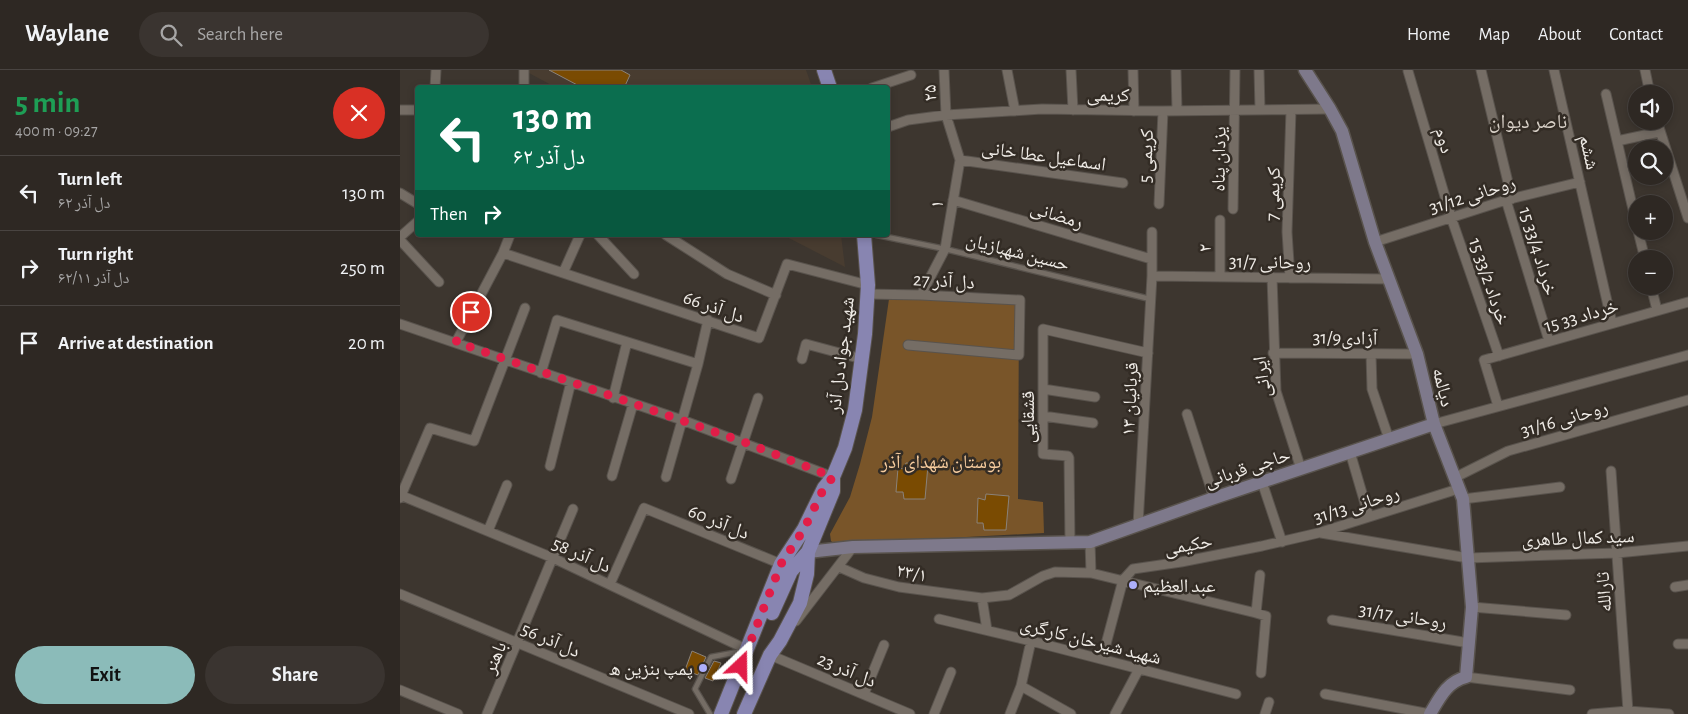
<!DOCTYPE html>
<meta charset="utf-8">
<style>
:root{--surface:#2e2823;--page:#3a3430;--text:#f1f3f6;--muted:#a7a6a6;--line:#494441;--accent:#8bbbb9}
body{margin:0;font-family:"Alegreya Sans","Noto Naskh Arabic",sans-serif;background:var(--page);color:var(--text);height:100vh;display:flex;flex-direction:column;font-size:19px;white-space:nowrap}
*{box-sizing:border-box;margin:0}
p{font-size:16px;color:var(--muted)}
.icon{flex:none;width:28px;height:28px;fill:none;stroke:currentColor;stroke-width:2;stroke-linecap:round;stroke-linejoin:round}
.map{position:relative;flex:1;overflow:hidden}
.details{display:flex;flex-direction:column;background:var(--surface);width:400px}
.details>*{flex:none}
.banner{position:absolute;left:15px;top:15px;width:475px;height:152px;border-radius:5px;box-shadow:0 2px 8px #0003,0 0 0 1px var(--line);background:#0b6e4f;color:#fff;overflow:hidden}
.fabs{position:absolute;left:1228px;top:15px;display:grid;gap:10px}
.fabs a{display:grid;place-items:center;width:45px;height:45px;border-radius:50%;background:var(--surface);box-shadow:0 2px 8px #0003,0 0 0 1px var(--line);font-size:25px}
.pin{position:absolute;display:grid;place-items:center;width:42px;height:42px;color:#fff;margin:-21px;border:2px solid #fff;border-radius:50%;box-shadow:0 1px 5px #0007}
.me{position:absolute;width:55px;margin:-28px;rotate:23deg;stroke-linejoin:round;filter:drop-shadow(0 0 4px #0008)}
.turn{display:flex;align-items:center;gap:18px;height:105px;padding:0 15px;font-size:22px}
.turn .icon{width:65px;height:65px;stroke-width:2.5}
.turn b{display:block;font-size:35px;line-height:42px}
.then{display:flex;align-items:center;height:48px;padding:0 15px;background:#0003;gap:10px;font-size:19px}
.round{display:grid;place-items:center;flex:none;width:52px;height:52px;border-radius:26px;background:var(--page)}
.head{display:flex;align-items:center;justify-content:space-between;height:85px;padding:0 15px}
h1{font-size:30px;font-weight:700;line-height:38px;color:#1e9e55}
.cta{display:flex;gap:10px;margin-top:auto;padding:10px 15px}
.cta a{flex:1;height:58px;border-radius:30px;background:var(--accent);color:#111;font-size:20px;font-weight:700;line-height:58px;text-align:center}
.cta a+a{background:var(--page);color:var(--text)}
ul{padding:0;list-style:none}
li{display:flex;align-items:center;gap:15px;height:75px;padding:0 15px;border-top:1px solid var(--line)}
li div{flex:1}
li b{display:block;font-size:19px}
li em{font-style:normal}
header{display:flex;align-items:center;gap:30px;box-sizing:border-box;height:70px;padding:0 25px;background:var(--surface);border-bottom:1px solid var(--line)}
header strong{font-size:24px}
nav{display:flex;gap:28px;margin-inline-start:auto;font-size:18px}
.search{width:350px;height:45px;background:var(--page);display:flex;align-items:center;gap:12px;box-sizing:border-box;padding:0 18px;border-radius:28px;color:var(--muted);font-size:19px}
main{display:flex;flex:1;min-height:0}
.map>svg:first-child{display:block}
.built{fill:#483c30}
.green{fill:#795529}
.building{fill:#7a4b02;stroke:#8a827a}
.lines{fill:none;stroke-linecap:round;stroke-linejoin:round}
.lane-casing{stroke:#59534d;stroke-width:7}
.street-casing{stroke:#59534d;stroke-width:11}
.secondary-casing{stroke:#59534d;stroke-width:15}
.primary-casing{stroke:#59534d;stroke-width:16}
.lane{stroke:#756d65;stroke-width:4.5}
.street{stroke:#756d65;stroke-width:9}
.secondary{stroke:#7e798b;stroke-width:12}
.primary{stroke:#8885b1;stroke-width:14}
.route{stroke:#e11d48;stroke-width:9;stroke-dasharray:0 16.2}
.poi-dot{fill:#adaffb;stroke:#332c25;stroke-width:2}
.labels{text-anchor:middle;stroke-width:5;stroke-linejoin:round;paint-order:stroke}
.street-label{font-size:19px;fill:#efebe6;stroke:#332c25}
.park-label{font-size:19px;fill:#f8cd9f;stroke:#332c25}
.poi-label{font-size:19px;fill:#efebe6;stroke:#332c25;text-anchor:start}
.neighbourhood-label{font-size:20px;fill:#d9d1c8;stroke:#332c25}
</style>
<header>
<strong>Waylane</strong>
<div class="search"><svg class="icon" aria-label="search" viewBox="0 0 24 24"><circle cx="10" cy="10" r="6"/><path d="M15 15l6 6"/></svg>Search here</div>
<nav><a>Home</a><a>Map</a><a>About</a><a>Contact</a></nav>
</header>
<main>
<section class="details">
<div class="head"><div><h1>5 min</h1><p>400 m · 09:27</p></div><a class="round" style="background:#d93025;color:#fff"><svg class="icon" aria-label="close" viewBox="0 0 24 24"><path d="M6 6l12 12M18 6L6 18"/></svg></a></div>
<ul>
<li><svg class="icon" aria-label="left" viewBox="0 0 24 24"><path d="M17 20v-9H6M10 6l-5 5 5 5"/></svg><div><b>Turn left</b><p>دل آذر ۶۲</p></div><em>130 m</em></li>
<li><svg class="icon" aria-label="right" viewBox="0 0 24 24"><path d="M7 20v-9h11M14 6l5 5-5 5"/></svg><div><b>Turn right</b><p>دل آذر ۶۲/۱۱</p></div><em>250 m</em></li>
<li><svg class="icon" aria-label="arrive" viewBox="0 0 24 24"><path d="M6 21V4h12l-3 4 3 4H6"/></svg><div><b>Arrive at destination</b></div><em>20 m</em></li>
</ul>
<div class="cta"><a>Exit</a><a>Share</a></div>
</section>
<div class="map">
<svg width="1288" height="644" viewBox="0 0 1288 644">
<rect width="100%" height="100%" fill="#3d362f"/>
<path class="built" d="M127 0H406L412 17H155L127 2Z
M383 165H441L445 197Z"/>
<path class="green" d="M490 222 619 235 618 429 643 432 644 463 435 474 431 471 430 464 450 427 460 394 472 347Z"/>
<path class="building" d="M149 0H221L230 5 224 18H183Z
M506 393 528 395 525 429H504L503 422H496L498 398 504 399Z
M586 424 609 426 606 460H584L583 453H577L578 428 585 430Z
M292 581 306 587 298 605 285 600Z
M314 591 321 593 313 611 305 608Z"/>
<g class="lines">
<defs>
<path id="lane" d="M477 165 545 179 750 229
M310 644 295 619 311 587 344 581"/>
<path id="street" d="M124 0V18
M607 0 615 41
M671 0 673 40
M733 0 734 41
M859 0 860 40
M1081 0 1112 129
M1154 0 1212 253
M1245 0 1250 24
M776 1 777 41
M1008 1 1051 147 1099 286
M35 18 36 0
M472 18 511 5
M1206 24 1236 152
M0 40H18
M1257 51 1288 148
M488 57 508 50 546 45 642 39 763 41 930 39
M1217 71 1259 62
M560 90 723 113
M0 123 18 134
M553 130 751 189
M1106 130 1149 271
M759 134 763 41
M833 139 835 0
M1238 161 1245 189
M198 165 234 204
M266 165 327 204 376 225
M0 167 18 151
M0 170 39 212
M975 172 1106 130 1180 112
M103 183 359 268 387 194 468 215
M163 203 180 165
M752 206 988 209
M820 207V150
M872 207 876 321 901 399
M890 208 887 162 891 40
M1251 216 1257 240
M467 224 521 225 620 230 619 285 508 275
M521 225 545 179 560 90 546 45 544 0
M0 254 282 350 433 407
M56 272 103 183 110 165
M873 283 1017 284
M971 284 972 319 989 369
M402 289 406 274 462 289
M141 303 157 250 298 294
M643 319 695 327
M213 328 227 272
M1098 336 1084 290 1288 232
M787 344 814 428
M643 346 693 353
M1034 354 1288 285
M950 382 969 447
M150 396 171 312
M1211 401 1228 641
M212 406 233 334
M266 407 298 294 308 250
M1054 408 1108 381 1288 330
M331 409 358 328
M862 412 882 472
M0 425 153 488 348 580
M0 428 30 358 74 371 125 238
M1063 429 1160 417
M738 455 752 206V162
M88 461 107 415
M921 463 1068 488 1217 483 1288 476
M690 472 691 503
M670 473 669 388 668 386 643 384V259L748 283
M439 497 464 508 499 517 582 528 609 525 643 506 655 502 691 503 856 543 866 546 861 603
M210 514 244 438 381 494
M1275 517 1288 515
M0 524 289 644
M582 528 587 560
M1072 537 1166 545
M856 543 860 505
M539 549 631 571 836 624
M932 550 1069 573
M396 551 453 477
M1278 574H1288
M370 585 510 644
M702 589 723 510 733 499 781 492 862 476 918 463 1058 419
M1066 607 1170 620
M621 616 671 644
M0 620 58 644
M464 624 484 575
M925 624 1030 644
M87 644 173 439
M534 644 551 602
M610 644 621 616 631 571
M715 644 739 599
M865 644 869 632
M1192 644 1228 641 1269 644"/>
<path id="secondary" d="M905 0 930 39 942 61 975 172 1017 284 1034 354 1063 429 1072 537 1066 607C1047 612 1040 627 1030 644
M408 482 453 477 690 472 814 428 1034 354"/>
<path id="primary" d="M424 0 430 18
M372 543 391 501 408 482
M321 644 381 494 404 459 424 418 433 407 445 378 455 340 465 264 468 215 464 165
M344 644 370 585 380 571 400 533 407 504 408 482 433 421V407"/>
</defs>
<use href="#lane" class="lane-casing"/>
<use href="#street" class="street-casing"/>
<use href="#secondary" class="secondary-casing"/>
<use href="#primary" class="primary-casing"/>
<use href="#lane" class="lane"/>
<use href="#street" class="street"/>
<use href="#secondary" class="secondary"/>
<use href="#primary" class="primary"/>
</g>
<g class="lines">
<path class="route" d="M71 242 56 272 344 372 433 407 424 418 404 459 381 494 341 596"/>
</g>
<g class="poi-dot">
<circle cx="733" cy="515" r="5"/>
<circle cx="303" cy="598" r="5"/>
</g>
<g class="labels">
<g class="street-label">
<text transform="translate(529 23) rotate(-93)" y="7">۲۵</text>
<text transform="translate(708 24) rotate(1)" y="7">کریمی</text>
<text transform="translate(1045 70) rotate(74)" y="7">دوم</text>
<text transform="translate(1190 82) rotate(77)" y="7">ششم</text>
<text transform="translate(644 85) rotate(8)" y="7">اسماعیل عطا خانی</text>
<text transform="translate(745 86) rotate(-88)" y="7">کریمی 5</text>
<text transform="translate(818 89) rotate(-89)" y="7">یزدان پناه</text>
<text transform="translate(872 124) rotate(-88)" y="7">کریمی 7</text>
<text transform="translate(1072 124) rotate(-17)" y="7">روحانی 31/12</text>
<text transform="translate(536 134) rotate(-81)" y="7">۱</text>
<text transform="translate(657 144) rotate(17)" y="7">رمضانی</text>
<text transform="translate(804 178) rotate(-89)" y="7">۲</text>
<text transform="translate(618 181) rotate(14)" y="7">حسین شهبازیان</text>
<text transform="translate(1139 181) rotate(73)" y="7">15 خرداد 33/4</text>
<text transform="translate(870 191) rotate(1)" y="7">روحانی 31/7</text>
<text transform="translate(544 210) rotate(3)" y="7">دل آذر 27</text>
<text transform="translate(1090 211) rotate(71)" y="7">15 خرداد 33/2</text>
<text transform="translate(314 236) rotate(19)" y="7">دل آذر 66</text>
<text transform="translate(1181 245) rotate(-16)" y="7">15 خرداد 33</text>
<text transform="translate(945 267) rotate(1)" y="7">آزادی31/9</text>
<text transform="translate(440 285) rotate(-83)" y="7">شهید جواد دل آذر</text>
<text transform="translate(861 307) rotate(-97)" y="7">ایرانی</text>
<text transform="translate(1044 317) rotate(76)" y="7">دیالمه</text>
<text transform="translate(729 329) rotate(-87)" y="7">۱۳ قربانیان</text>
<text transform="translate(627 347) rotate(-90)" y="7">قشقایی</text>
<text transform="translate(1164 348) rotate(-16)" y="7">روحانی 31/16</text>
<text transform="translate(847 397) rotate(-18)" y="7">حاجی قربانی</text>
<text transform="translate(956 434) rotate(-17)" y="7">روحانی 31/13</text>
<text transform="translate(319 451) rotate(22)" y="7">دل آذر 60</text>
<text transform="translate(1178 467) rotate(-2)" y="7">سید کمال طاهری</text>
<text transform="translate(788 474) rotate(-10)" y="7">حکیمی</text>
<text transform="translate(182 484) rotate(24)" y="7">دل آذر 58</text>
<text transform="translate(512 502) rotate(11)" y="7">۲۳/۱</text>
<text transform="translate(1203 522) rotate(-94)" y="7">ثارالله</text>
<text transform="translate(1003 545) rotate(9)" y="7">روحانی 31/17</text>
<text transform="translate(151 569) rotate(23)" y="7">دل آذر 56</text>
<text transform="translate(691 570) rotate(14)" y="7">شهید شیرخان کارگری</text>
<text transform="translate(94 587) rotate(-67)" y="7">باهنر</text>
<text transform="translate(447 599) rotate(23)" y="7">دل آذر 23</text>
</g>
<g class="park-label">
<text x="541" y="398">بوستان شهدای آذر</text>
</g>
<g class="poi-label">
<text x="743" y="522">عبد العظيم</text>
<text x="293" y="605" text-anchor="end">پمپ بنزین ه</text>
</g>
<g class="neighbourhood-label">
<text x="1128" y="58">ناصر دیوان</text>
</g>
</g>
</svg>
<div class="fabs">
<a><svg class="icon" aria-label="sound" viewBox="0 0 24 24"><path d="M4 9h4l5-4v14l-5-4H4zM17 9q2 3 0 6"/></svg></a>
<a><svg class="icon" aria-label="search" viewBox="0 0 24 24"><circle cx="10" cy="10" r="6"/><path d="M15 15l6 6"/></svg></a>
<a>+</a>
<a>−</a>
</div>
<div class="pin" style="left:71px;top:242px;background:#d93025"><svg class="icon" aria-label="arrive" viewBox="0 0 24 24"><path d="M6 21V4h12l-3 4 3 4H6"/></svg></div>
<svg class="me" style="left:341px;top:596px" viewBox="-20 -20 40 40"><path d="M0-17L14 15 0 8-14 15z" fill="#e11d48" stroke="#fff" stroke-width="4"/></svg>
<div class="banner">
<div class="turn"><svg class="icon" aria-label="left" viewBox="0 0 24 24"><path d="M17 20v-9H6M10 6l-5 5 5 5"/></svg><div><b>130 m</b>دل آذر ۶۲</div></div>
<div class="then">Then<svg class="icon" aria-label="right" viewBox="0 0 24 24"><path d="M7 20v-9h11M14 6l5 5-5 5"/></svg></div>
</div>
</div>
</main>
